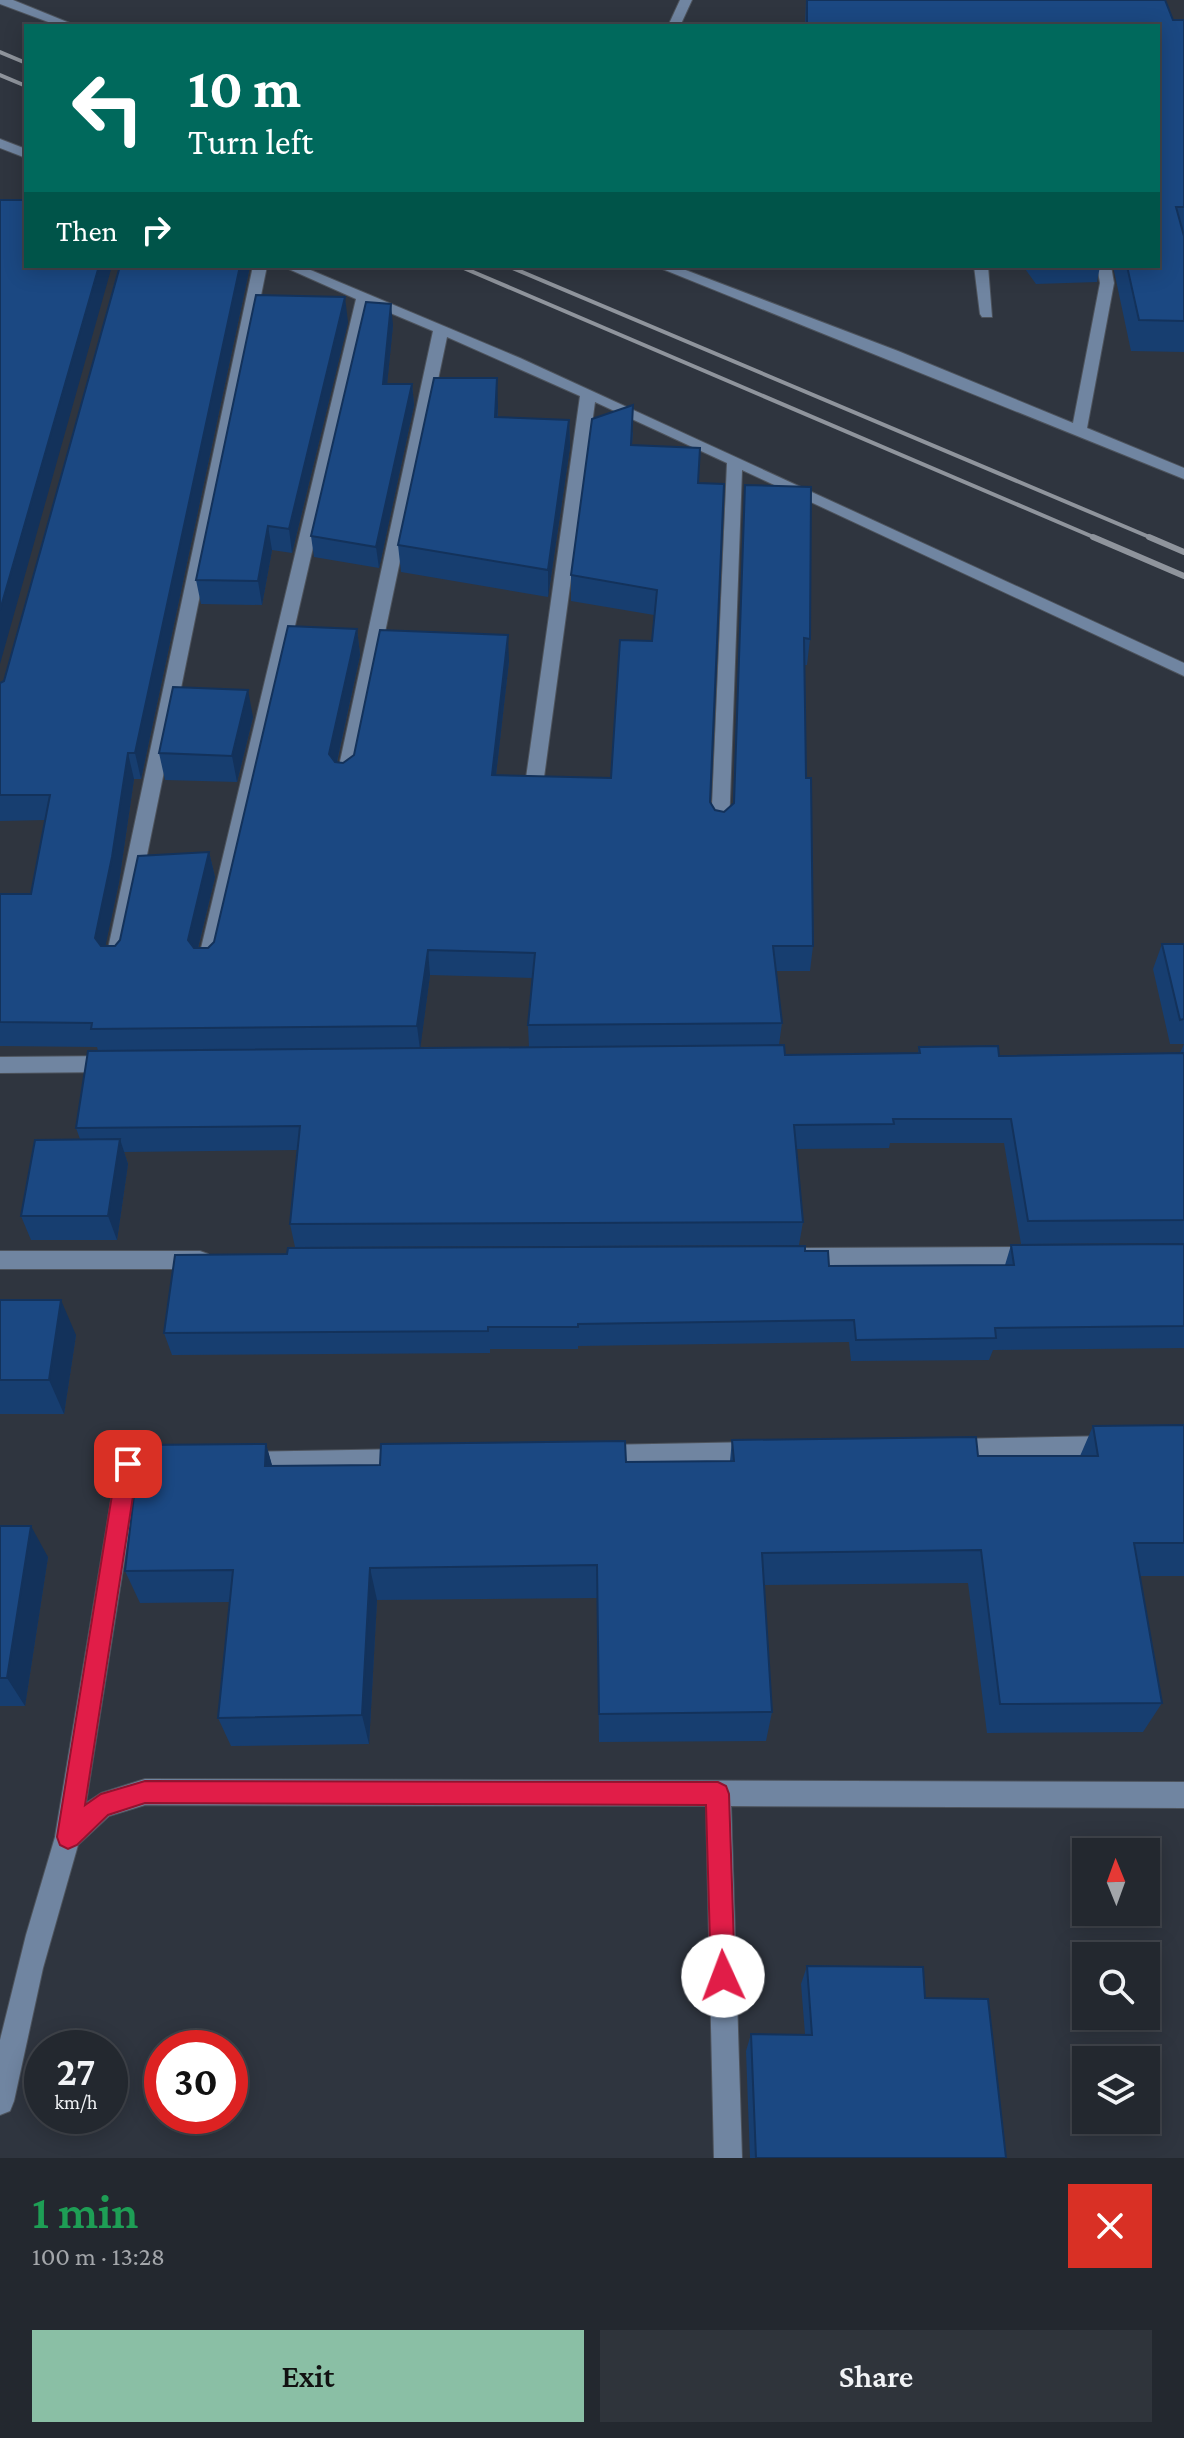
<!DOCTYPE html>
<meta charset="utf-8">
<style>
:root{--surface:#23282f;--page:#2f343b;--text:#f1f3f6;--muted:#a3a6aa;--line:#40444b;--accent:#8abfa5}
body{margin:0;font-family:"Crimson Pro",serif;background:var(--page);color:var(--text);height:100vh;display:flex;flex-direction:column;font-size:30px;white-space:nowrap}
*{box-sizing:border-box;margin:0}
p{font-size:26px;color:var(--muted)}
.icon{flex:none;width:44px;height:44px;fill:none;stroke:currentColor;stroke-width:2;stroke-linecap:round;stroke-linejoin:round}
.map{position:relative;height:2158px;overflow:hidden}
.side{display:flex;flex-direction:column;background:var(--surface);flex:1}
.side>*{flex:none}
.top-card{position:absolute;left:24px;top:24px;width:1136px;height:244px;border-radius:0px;box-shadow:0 4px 20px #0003,0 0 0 2px var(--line);background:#00695c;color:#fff;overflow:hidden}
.needle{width:52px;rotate:359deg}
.controls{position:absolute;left:1072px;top:1838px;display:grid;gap:16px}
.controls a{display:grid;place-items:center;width:88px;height:88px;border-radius:0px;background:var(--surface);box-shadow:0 4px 20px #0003,0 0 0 2px var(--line);font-size:40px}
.speed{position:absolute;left:24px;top:2030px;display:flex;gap:16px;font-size:40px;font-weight:700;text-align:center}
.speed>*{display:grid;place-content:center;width:104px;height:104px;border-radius:50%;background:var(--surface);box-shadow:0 4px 20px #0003,0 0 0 2px var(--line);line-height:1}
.speed small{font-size:20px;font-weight:400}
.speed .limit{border:12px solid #d22;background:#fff;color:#111}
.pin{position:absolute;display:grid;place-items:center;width:68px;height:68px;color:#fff;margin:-34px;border-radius:16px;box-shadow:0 4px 12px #0006}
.me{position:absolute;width:88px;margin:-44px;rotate:358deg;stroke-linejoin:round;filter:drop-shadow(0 0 6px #0008)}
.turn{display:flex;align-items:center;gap:28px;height:168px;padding:0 32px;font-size:36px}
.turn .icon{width:104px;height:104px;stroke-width:2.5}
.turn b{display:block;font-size:56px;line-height:68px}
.then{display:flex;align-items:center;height:76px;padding:0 32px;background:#0003;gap:16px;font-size:30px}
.round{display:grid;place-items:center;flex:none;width:84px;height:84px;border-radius:0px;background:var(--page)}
.head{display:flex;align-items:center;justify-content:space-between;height:136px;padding:0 32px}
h1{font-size:48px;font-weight:600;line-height:60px;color:#1e9e55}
.action{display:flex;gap:16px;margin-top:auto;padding:16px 32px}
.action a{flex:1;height:92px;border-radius:0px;background:var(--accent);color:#111;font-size:32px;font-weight:600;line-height:92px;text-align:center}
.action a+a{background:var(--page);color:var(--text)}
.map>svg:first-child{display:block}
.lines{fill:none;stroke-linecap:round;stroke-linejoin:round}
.minor-casing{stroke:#4d535c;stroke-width:2}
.minor{fill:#7085a1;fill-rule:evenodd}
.rail-far1{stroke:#8f949c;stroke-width:4}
.rail{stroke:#8f949c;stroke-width:6}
.wall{fill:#173e70;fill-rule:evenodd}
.shaded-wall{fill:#13325b}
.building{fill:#1b4882;stroke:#13325b;stroke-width:2}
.route{fill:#e11d48;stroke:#92132f;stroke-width:2}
</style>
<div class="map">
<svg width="1184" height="2158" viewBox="0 0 1184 2158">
<rect width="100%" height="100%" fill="#2f353f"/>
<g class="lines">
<defs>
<path id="minor" d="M0 0H13L77 26H59L0 4Z
M680 0H692L680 26H668Z
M0 139 26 149V158L0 148Z
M253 266H267L125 963 122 968H108L105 963Z
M282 266H301L520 358 1184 663V676L742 470 729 828 720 835 714 833 711 828 727 463 595 402 542 792 533 799 527 797 524 792 580 396 447 337 354 780 345 786 339 785 336 780 433 331 369 304 217 965 214 970H200L197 965 356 299Z
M655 266H675L898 351 1073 423 1100 283 1097 266H1111L1114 283 1087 428 1184 468V479Z
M974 266H988L992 317H982L980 314Z
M112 1056 119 1058 122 1064 119 1070 112 1072 0 1073V1057Z
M1036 1247 1044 1250 1047 1256 1044 1262 1036 1265 804 1266 796 1263 793 1257 796 1251 804 1248Z
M0 1251H200L208 1254 211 1260 208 1266 200 1269H0Z
M1109 1436 1117 1439 1120 1446 1117 1453 1109 1456 953 1459 945 1456 942 1449 945 1442 953 1439Z
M757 1442 765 1445 768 1452 765 1459 757 1462 601 1465 593 1462 590 1455 593 1448 601 1445Z
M405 1449 413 1452 416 1459 413 1466 405 1469 245 1472 237 1469 234 1462 237 1455 245 1452Z
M165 1453 173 1456 176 1463 173 1470 138 1474 86 1803 101 1793 145 1779 1184 1782V1808L731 1806 742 2158H714L706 1806 145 1805 109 1816 78 1845 43 1968 14 2101 10 2111 0 2115V2040L26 1935 55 1837 117 1464 120 1457Z"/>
</defs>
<use href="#minor" class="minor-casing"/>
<use href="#minor" class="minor"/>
<path class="rail-far1" d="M0 52 26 63
M0 75 26 86
M459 266 1098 539
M508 266 1154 539"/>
<path class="rail" d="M1093 537 1184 576
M1149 537 1184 552"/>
</g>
<path class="wall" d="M806 0H1165L1173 20 1184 21V352L1131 351 1113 266H1158V26H805Z
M120 266H250L141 779H134L119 882 105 946H115L209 852 215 877 198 948H208L214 942 357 629 360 655 337 762 343 763 509 661 496 775 611 778 652 641 654 615 571 601V575L633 431 632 445 698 483 710 802 715 810 724 812 733 804 745 485 810 639 807 665H804L806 778 813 946 810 971H776L782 1023 779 1045 785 1055 918 1054 919 1047 999 1056 1180 1053 1184 1044H1170L1153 969 1162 944H1184V1243L1021 1244 1004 1143H890L889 1148 796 1149 803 1222 799 1245 295 1247 290 1224 297 1150 124 1152 128 1164 117 1240H31L21 1216 80 1139 76 1128 98 1051 97 1047 0 1046V894H31L45 820 0 821V683L4 681ZM430 975 533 978 528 1025 529 1047 420 1048Z
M1023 266H1100L1097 282 1036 284Z
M348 322 292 553 272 550 262 605 201 604 196 580Z
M393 325 387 384H412L414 405 379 568 314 557 311 536Z
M498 406V417L569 420 570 447 548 597 401 572 398 545Z
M253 717 237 782 165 780 159 753Z
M1184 1244V1348L993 1350 989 1360 851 1361 849 1342 578 1346V1349H490V1353L172 1355 164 1333 805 1251 829 1266 1005 1265 1011 1245Z
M0 1300 76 1335 64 1414H0Z
M1184 1425V1576H1140L1162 1703 1143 1732 987 1733 968 1583 764 1585 772 1712 766 1741 599 1742 597 1598 377 1600 369 1744 231 1746 218 1718 230 1602 140 1603 125 1571 266 1444 272 1466 730 1461 732 1440 978 1456H1080L1093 1426Z
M0 1526 48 1557 25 1706H0Z
M807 1966 925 1998 1006 2158H750L746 2051 751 2034H805L801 1984Z"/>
<path class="shaded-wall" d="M99 266H112L0 664V610Z
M240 266H250L141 779 135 753Z
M345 297 348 322 292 553 289 529Z
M391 304 393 325 385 405 383 384Z
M497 378 498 406 496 445 495 417Z
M412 384 414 405 379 568 376 547Z
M569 420 570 447 548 597V570Z
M268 526 272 550 262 605 258 581Z
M357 629 360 655 333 779 329 754Z
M508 635 509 661 493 801 492 775Z
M248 690 253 717 237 782 232 756Z
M128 753 134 779 119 882 102 962 95 938Z
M209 852 215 877 194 964 188 940Z
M428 950 430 975 420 1050 417 1026Z
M120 1139 128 1164 117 1240 108 1216Z
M61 1300 76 1335 64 1414 49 1380Z
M266 1444 276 1479 265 1466Z
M31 1526 48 1557 25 1706 7 1678Z
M370 1568 377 1600 369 1744 362 1715Z"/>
<path class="building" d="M807 0H1165L1173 20H1184V207H1176L1184 236V321L1139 320 1127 266H1158V26H807Z
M0 200H26V266H99L0 610Z
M120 266H240L135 753H128L112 857 95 938 101 946H115L120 940 138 856 209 852 188 940 194 948H208L214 942 288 626 357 629 329 754 335 762 343 763 354 755 380 630 508 635 492 775 611 778 620 640 652 641 657 590 571 575 592 419 633 405 631 445 700 448 698 483 724 484 710 802 715 810 724 812 734 803 745 485 811 487 810 639 804 638 806 778H811L813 946H773L782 1023 528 1025 535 953 428 950 417 1026 91 1029 92 1023 0 1022V894H31L50 795H0V683L4 681Z
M256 295 345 297 289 529 268 526 258 581 196 580Z
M366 302 391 304 383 384H412L376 547 311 536Z
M434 378H497L495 417 569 420 548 570 398 545Z
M173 687 248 690 232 756 159 753Z
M1162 944H1184V1019L1180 1020Z
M784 1045 785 1055 920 1053 919 1047 998 1046 999 1056 1184 1053V1220L1028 1221 1011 1119H893L894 1124 794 1125 803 1222 290 1224 300 1126 76 1128 88 1051Z
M120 1139 108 1216H21L35 1140Z
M1184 1244V1326L995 1328 996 1338 856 1340 854 1320 578 1324V1327H488V1331L164 1333 175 1255 287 1254 288 1248 805 1246V1251H828L829 1266 1014 1265 1011 1245Z
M0 1300H61L49 1380H0Z
M1184 1425V1543H1134L1162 1703 1000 1704 981 1550 762 1553 772 1712 599 1714 597 1565 370 1568 362 1715 218 1718 233 1570 125 1571 140 1445 266 1444 265 1466 380 1465 381 1444 625 1441 626 1462 734 1461 732 1440 976 1437 978 1456H1098L1093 1426Z
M0 1526H31L7 1678H0Z
M807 1966 923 1967 925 1998 988 1999 1006 2158H756L751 2034 812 2035Z"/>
<path class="route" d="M128 1455 135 1457 138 1464 85 1805 101 1794 145 1781 718 1782 726 1786 729 1794 735 1976 731 1984 723 1988 714 1984 711 1976 706 1805 145 1803 108 1815 77 1845 68 1849 60 1845 57 1837 117 1464 120 1457Z"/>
</svg>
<div class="controls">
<a><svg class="needle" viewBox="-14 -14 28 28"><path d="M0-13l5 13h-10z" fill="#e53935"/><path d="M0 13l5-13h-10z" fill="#a3a6aa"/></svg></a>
<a><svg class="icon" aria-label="search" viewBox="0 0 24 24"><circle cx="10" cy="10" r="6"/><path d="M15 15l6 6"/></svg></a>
<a><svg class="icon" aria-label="layers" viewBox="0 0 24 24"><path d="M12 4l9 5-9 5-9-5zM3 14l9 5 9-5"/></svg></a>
</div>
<div class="speed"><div>27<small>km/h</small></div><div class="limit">30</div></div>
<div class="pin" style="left:128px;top:1464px;background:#d93025"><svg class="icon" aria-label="arrive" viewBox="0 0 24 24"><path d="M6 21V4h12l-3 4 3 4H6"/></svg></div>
<svg class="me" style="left:723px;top:1976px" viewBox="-20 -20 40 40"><circle r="19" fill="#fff"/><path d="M0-13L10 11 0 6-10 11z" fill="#e11d48"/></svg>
<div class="top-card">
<div class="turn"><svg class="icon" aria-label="left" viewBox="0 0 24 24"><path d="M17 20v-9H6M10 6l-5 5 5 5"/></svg><div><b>10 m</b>Turn left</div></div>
<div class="then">Then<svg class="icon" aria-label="right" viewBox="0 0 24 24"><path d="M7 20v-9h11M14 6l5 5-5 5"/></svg></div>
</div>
</div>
<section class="side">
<div class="head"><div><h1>1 min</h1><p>100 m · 13:28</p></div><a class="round" style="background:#d93025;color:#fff"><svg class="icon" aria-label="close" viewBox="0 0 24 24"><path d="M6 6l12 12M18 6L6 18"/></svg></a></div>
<div class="action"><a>Exit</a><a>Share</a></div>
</section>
